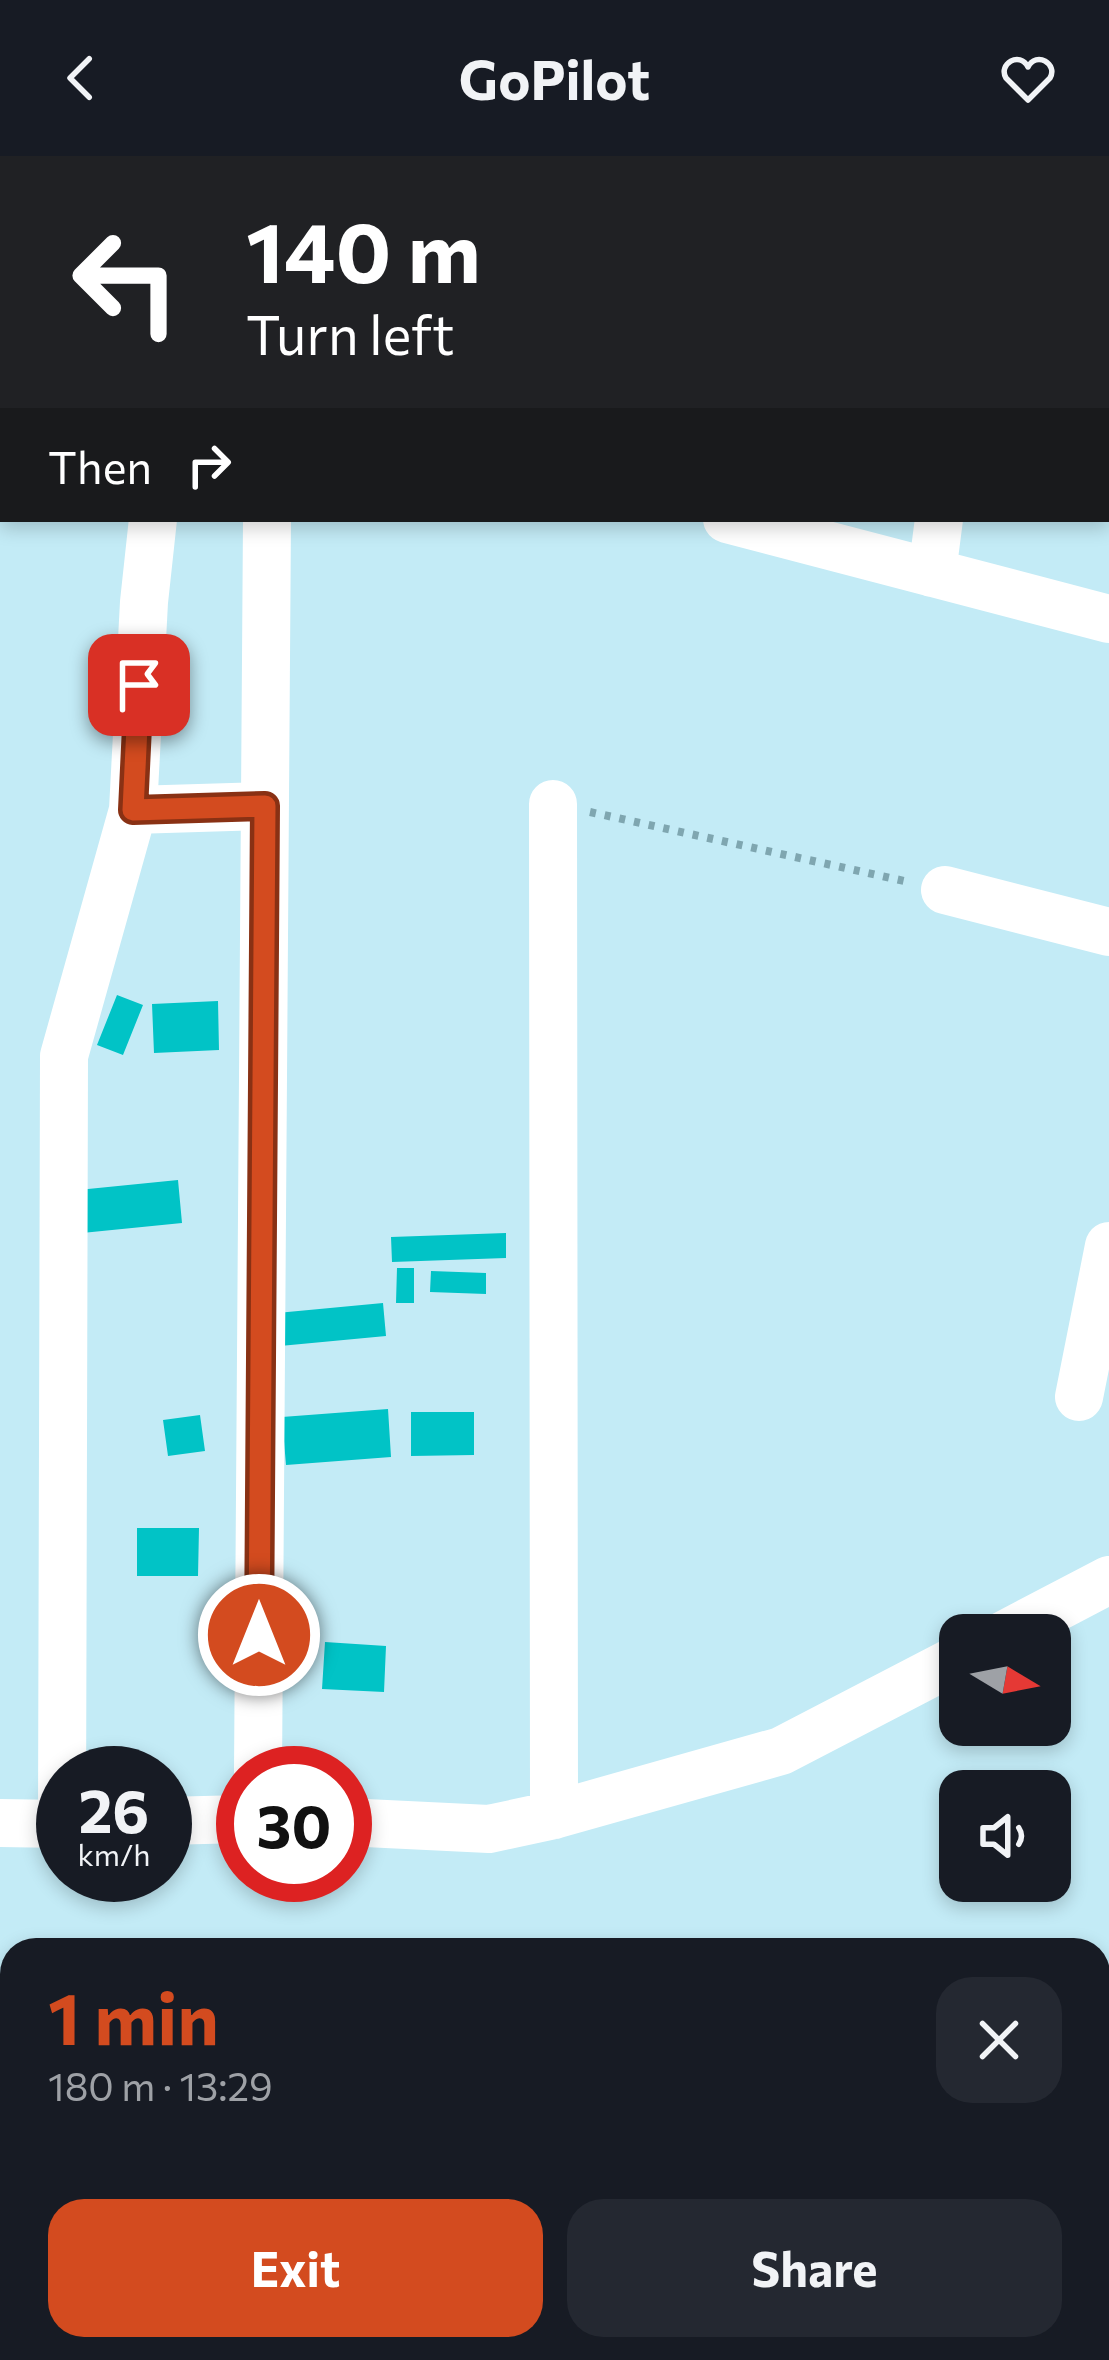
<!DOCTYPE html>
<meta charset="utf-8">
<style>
:root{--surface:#171b24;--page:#242831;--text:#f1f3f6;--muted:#9ea1a6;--accent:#d34b1f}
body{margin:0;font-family:Commissioner,sans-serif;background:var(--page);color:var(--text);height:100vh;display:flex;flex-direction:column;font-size:45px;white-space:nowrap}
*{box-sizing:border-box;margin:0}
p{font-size:39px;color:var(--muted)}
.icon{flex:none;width:66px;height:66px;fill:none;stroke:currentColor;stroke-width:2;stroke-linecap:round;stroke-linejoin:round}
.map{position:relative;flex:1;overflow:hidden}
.details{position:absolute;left:0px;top:1782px;width:1110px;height:423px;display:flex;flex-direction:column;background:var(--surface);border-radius:36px 36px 0 0;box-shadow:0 6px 18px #0003}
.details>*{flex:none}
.guide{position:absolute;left:0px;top:0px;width:1110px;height:366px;box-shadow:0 6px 18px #0003;background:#202124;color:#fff;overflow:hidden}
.needle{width:78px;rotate:100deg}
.buttons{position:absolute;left:939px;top:1458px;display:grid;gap:24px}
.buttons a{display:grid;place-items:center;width:132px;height:132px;border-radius:24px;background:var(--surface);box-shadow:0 6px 18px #0003;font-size:60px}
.speed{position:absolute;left:36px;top:1590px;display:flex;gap:24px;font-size:60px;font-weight:700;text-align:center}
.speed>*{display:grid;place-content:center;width:156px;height:156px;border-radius:50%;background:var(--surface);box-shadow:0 6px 18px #0003;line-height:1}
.speed small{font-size:30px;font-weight:400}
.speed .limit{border:18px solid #d22;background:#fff;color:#111}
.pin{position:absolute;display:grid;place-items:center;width:102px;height:102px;color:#fff;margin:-51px;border-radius:24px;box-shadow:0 6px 18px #0006}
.me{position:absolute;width:132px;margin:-66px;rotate:0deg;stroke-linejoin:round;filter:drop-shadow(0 0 9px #0008)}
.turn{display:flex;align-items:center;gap:42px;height:252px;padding:0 48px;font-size:54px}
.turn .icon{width:156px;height:156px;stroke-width:2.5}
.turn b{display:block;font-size:84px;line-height:102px}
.then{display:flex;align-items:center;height:114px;padding:0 48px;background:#0003;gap:24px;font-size:45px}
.round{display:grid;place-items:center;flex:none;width:126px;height:126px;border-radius:36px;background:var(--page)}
.overview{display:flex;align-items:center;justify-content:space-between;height:204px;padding:0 48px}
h1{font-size:72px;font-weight:700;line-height:90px;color:var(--accent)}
.button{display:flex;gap:24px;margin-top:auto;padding:24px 48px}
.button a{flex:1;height:138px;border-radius:36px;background:var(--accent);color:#fff;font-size:48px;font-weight:700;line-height:138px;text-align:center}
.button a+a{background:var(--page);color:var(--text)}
header{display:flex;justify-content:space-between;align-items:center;height:156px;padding:0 48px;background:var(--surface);font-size:54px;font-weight:700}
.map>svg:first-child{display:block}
.green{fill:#fbc4b4}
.building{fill:#01c3c6}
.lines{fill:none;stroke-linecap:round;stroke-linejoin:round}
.path{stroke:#7fa6b0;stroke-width:8;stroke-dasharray:6 9;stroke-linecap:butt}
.minor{stroke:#fff;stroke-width:48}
.route-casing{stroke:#893114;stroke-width:30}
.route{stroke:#d34b1f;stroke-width:21}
</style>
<header><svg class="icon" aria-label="back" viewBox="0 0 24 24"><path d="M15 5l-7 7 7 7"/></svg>GoPilot<svg class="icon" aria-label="heart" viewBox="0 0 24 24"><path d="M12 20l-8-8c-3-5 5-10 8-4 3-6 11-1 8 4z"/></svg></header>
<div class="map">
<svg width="1109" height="2204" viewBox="0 0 1109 2204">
<rect width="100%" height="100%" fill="#c3ebf6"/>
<path class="green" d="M477 2193H1068L1063 2204H473Z"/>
<path class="building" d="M117 839 143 849 123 899 97 889Z
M218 845 219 894 154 897 152 848Z
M178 1024 182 1067 82 1077 78 1034Z
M506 1077V1102L392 1106 391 1081Z
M397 1112H414V1147H396Z
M431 1115 486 1117V1138L430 1136Z
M383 1147 386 1180 280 1190 277 1157Z
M388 1253 391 1301 286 1309 282 1261Z
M411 1256H474V1299L411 1300Z
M200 1259 205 1295 168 1300 163 1264Z
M137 1372H199L198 1420H137Z
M325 1486 386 1490 384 1536 322 1533Z"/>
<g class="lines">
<path class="path" d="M590 656 909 726"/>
<path class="minor" d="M481 0 483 3
M813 3 821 0
M987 3 988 0
M727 363 1109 463
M932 417 939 363
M553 648 554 1659
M133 654 265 650
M945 734 1109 776
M1079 1241 1109 1090
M1004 1479 1109 1424
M258 1617 267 363
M165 1665 243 1663
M345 1666 489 1673 554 1659 781 1595 960 1502
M0 1667 63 1668
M62 1668 64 900 133 654 144 446 153 363"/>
</g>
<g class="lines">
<defs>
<path id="route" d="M139 529 133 654 265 650 259 1479"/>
</defs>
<use href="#route" class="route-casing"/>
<use href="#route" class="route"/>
</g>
</svg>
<div class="buttons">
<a><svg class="needle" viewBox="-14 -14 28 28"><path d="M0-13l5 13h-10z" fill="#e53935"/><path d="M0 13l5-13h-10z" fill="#9ea1a6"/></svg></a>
<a><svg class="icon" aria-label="sound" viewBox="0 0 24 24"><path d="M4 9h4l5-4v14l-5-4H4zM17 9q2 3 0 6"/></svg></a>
</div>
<div class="speed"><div>26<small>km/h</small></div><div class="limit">30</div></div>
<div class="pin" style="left:139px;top:529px;background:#d93025"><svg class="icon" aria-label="arrive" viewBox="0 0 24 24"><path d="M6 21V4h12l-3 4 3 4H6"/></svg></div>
<svg class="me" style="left:259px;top:1479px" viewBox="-20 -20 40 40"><circle r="17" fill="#d34b1f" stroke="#fff" stroke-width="3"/><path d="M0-11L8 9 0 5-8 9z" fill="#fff"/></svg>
<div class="guide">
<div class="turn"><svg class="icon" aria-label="left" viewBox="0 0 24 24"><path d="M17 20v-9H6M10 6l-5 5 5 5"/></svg><div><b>140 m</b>Turn left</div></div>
<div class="then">Then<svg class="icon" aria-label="right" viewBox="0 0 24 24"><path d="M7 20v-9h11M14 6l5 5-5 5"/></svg></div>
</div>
<section class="details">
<div class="overview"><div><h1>1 min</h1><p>180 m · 13:29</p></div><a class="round"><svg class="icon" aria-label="close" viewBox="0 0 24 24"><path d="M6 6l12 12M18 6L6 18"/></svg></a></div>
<div class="button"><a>Exit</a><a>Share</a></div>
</section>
</div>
